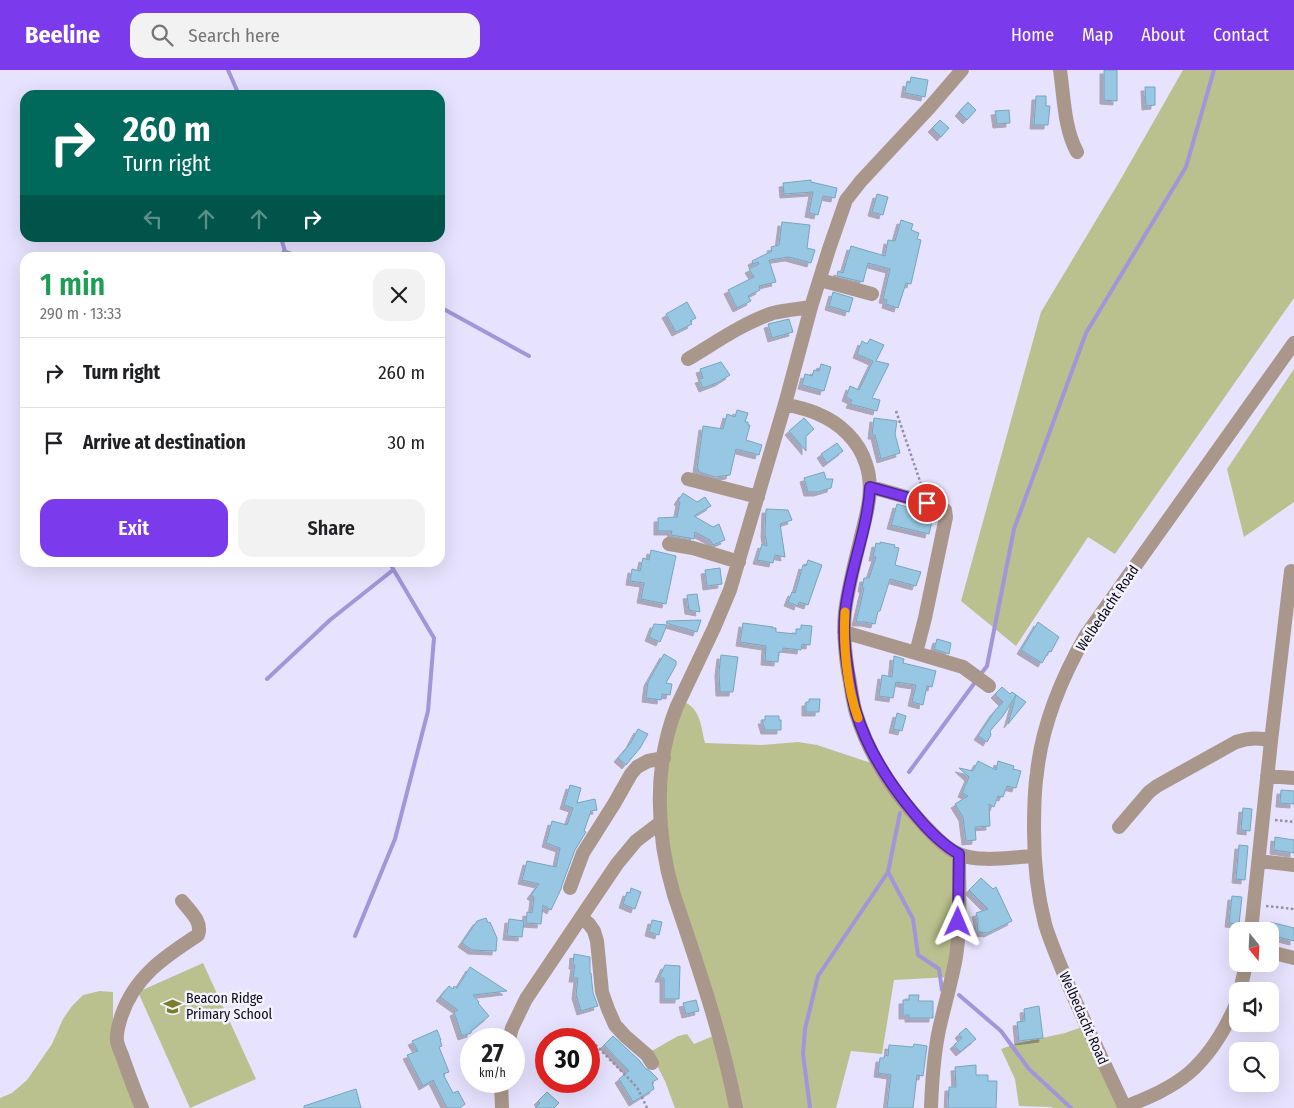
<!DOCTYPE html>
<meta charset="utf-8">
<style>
:root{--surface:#fff;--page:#f2f2f2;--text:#202124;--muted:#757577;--line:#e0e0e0;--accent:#7c3aed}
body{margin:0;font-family:"Fira Sans Condensed",sans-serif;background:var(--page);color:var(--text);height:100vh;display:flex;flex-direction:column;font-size:19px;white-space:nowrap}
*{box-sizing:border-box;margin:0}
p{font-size:16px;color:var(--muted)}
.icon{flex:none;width:28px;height:28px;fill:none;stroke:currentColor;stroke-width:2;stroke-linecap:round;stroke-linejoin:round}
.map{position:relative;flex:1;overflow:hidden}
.panel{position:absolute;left:20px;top:182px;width:425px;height:315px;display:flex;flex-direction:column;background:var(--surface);border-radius:15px;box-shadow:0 5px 20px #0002}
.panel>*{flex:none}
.guide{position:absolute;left:20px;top:20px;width:425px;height:152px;border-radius:15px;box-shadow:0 5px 20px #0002;background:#00695c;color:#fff;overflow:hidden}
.needle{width:32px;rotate:162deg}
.buttons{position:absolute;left:1229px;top:852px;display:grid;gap:10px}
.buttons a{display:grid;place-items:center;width:50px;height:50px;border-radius:10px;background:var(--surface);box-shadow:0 5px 20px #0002;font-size:25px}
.speed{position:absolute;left:460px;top:958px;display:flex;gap:10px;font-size:25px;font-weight:700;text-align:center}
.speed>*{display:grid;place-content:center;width:65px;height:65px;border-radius:50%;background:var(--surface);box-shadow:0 5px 20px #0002;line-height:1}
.speed small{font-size:12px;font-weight:400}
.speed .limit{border:8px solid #d22;background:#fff;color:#111}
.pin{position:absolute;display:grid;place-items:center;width:42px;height:42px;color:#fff;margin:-21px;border:2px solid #fff;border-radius:50%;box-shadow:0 1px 5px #0007}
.me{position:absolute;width:55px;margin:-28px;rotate:1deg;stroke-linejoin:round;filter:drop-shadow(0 0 4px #0008)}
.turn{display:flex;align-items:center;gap:18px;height:105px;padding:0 20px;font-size:22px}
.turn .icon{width:65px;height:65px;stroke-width:2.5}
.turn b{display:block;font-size:35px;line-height:42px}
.lanes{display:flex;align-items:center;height:48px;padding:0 20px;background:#0003;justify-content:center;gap:25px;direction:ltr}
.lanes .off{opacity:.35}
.round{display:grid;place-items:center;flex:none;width:52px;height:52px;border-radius:15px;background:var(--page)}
.headline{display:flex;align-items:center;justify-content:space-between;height:85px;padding:0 20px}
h1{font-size:30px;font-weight:600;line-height:38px;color:#1e9e55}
.button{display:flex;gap:10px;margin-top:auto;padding:10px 20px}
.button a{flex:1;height:58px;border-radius:15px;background:var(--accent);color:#fff;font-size:20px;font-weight:600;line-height:58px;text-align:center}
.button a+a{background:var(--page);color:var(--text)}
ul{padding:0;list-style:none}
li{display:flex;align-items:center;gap:15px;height:70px;padding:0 20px;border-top:1px solid var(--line)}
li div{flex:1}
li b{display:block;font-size:19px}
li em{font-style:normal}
header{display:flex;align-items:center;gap:30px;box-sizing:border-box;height:70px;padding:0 25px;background:var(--accent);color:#fff}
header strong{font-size:24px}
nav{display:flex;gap:28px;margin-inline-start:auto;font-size:18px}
.search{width:350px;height:45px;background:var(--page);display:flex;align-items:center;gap:12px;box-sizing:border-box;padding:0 18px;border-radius:15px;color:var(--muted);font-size:19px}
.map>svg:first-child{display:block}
.green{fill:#bac08e}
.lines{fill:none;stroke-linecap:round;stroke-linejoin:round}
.stream{stroke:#a395da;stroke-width:4}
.building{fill:#97c7e2;stroke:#76a5bf;filter:url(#shadow)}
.path{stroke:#938fa6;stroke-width:2.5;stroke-dasharray:2.5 2.5;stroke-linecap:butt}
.minor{stroke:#aa978b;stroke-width:14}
.route-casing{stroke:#51269a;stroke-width:12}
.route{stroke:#7c3aed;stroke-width:9}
.slow{stroke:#f59e0b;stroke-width:9}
.labels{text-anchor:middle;stroke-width:5;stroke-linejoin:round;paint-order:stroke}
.street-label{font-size:14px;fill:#0c0918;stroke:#f4f2fc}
.poi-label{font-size:14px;fill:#0c0918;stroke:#f4f2fc;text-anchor:start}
</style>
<header>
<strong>Beeline</strong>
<div class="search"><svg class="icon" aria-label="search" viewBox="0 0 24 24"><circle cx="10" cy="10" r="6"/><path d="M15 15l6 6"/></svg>Search here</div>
<nav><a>Home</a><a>Map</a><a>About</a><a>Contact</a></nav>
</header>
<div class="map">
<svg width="1294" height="1038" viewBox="0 0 1294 1038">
<defs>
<filter id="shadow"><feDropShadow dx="-4" dy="4" stdDeviation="0" flood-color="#0004"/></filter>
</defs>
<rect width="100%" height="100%" fill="#e7e2fe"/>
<path class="green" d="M1183 0H1294V228L1115 484 1088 467 1016 576 961 531 1041 242 1122 107Z
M1294 299V432L1244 467 1227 399Z
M679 630C701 637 700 653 705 673L762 675 798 672 817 675 877 695 958 784 950 907 894 910 882 984 851 981 836 1038H675L665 1011 650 982 678 966 687 964 694 974 718 964 659 751Z
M203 893 256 1009 190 1038 138 922Z
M100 921 113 922V975L137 1038H0V1028L12 1023 27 1010 52 974 63 949 72 936 83 925Z
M1085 956 1122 1038H1053L1051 1037 1019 1036 1015 1009 1001 979 1015 974 1065 963Z"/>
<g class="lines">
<path class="stream" d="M228 0 239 25
M281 168 287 188
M284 181 302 188
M440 237 529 286
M980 605 987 596 1014 459 1086 263 1186 97 1214 0
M267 609 330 550 393 500
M909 702 976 611
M900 743 888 802 913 849 918 885 939 899 942 920
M355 866 395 769 428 641 434 568 389 492
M959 925 1001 961 1029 999 1071 1038
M810 1038 803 984 805 959 818 906 888 802"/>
</g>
<path class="building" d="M1104 0H1117V31L1104 30Z
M911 7 928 10 925 27 905 23 907 12 910 13Z
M1145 17H1155V35L1146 36Z
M1036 26H1046V36H1050L1048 55H1034Z
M968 32 976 40 967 50 959 42Z
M1009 40 1010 53 997 54 995 41Z
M940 50 949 58 941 67 932 58Z
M811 110V112L837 118 835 128 823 126 818 145 809 143 813 122 784 124 783 113Z
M877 124 888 127 883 145 872 142Z
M901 150 913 154 911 160 919 163 917 169 921 170 911 214 906 213 898 238 886 234 887 230 883 229 890 199 868 193 863 212 837 206 838 201 843 203 851 176 885 186 888 170 895 171Z
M782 152 810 155 807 178 815 180 811 193 789 187 769 190 776 212 759 216 760 220 748 226 751 231 737 238 728 220 754 207 749 199 759 194 758 192 753 194 752 191 772 181 771 177 779 175Z
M833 222 853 228 849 242 829 236Z
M687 232 696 248 690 251 692 254 676 262 666 244Z
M789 249 793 262 772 268 768 254Z
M870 269 884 275 876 291 889 294 872 328 880 330 877 341 850 334 852 330 846 327 850 316 859 320 873 291 857 284 862 271 867 274Z
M721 292 730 305 719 312 703 318 699 309 703 308 700 299Z
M821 294 831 297 824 321 802 315 805 304 812 306 814 300 819 301Z
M737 340 748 343 745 352H748V355H750L746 370 762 375 759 385 736 379 730 405 715 407 702 403 701 402H699L698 399H697L703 356 723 359 727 344 735 347Z
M804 348 814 359 806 366V381L789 361Z
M874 348 897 351 895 364 900 383 881 389 875 365H872Z
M837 373 843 381 827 393 821 384Z
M824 402 826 409H833L831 418 818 422H808L804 408Z
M683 423 697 432 705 427 711 436 694 446 713 457 719 454 725 470 713 475 710 470 695 462 694 469 689 468 671 465 672 461H658V448L677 447 680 432 678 431Z
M897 434 932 444 931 451H932L929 464 891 455Z
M766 439 788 440 792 450 780 454 785 487 775 485 773 493 757 490 762 474 767 476 765 463Z
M880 472 895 475 894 477 899 478 895 495 921 502 916 516 890 509 880 541H878L875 554 865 552H856L864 518H862L864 508H869L876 487H873L876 473 880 474Z
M651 480 676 486 666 534 641 529 644 513 630 511 632 499 640 501 643 488 649 490Z
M808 490 822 495 808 535 799 532 798 536 788 532 792 522 795 523 803 495 806 496Z
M720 498 722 514 707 516 705 500Z
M697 524 700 542 689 540 687 525Z
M701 550 697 562 666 553 667 551Z
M1038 552 1059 567 1051 582 1049 581 1042 593 1021 580Z
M743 553 773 557 772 558H776V562L796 564V559H801V555L812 556 810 575 802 574 801 580 783 578V582H779L778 592 765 591 766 576 740 572Z
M654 554 667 555 660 572 649 567Z
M937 569 951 573 949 584 934 579Z
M664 584 676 591V595L666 613 672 614 670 625 662 624 661 630 646 628 648 612Z
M721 585 738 587 733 622H720L719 602Z
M894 586 904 589 903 593 936 601 932 617 927 616 923 635 912 632 916 615 896 612 893 628 879 626 882 605 892 607Z
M1002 617 1010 624 1012 622 1026 632 1008 654 1016 625 1003 646 990 661 991 665 987 672 978 666 994 642 1003 632 995 624Z
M809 629H820L819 642H806V632H809Z
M897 643 906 646 902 661 893 659Z
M765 646H779V650H781V660H765L762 650H765Z
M638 659 648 664 640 678 626 695 618 688 630 674Z
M978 691 996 700 998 691 1014 696 1013 699 1021 701 1016 718 1007 716 1003 727 998 726 994 737 989 734 990 756 975 757 976 770 966 771 963 747 955 734 968 726 962 723 969 707 959 698 973 701Z
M570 715 581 718 577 733 595 729 597 740 591 741 584 761 586 762 575 780 562 815 561 819 551 840 543 835 541 854 526 853 527 842 532 843 534 827 531 825 539 814 522 810 527 791 556 797 560 778 546 773 552 751 567 755 573 738 564 735Z
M1281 720 1294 721V734L1280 733Z
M1243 738 1252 739 1250 761 1241 760Z
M1275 767 1294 770V783L1274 780Z
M1239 775 1248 776 1245 810 1236 809Z
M981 808 993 819 996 817 1012 851 988 863 977 862 978 850 976 843 988 839 969 820Z
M631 818 641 822 635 839 623 834 627 822 630 823Z
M1232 826 1242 827 1239 854 1229 853Z
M486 848 488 853 490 852 497 868 496 881 472 880 462 873 477 851Z
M509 849 524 851 522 867 507 866Z
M652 850 662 852 659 865 649 862Z
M1270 852 1294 858V871L1270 865Z
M574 884 590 887V903H591L593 923 598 936 581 941 576 925 578 908H573L575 895H573Z
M665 895 680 896 679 929H664V908H659Z
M470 897 507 921 473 925 479 932 478 933 489 946 471 961V963L462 966 454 942 458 940 440 927 449 916 453 919 454 916 457 918Z
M909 925H919L918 931H933V948H909V945H903V930H909Z
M696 930 699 941 686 944 683 933Z
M1039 936 1043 968 1019 971 1017 952 1025 951 1024 939Z
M966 958 976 969 960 982 954 975 962 968 959 964Z
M437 960 441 970H440L442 976 439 977 449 1002 443 1004 453 1023 458 1021 465 1034 460 1038H447L433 1010 423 1016 407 985 418 981 412 971Z
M613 966 640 991 645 998 650 1001 658 1009 652 1012 654 1019 633 1032 619 1009 629 1001 604 975Z
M914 974 927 976 923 1006 917 1005 913 1038H887L891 1005 878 1003 880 988H884L885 985 888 986 889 975 913 977Z
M976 995V1005H988V1011H997L996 1038H948L949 1017H956L955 997Z
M356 1019 361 1038H304V1036Z
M547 1022 559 1033 554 1038H535L540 1033 538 1031Z"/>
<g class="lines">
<path class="path" d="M896 341 923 420
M1275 750 1294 752
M1266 836 1294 839
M585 964 632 1012 638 1019 647 1038"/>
<path class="minor" d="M1060 0C1064 27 1064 58 1077 82
M820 210 872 224
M688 289C715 273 743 253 773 243 785 240 798 239 811 237
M785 334C796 337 808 339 818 344 840 353 859 371 866 394 875 420 866 445 860 471 854 495 848 518 845 542 843 561 845 582 848 602 851 615 852 630 856 643 869 685 894 723 924 755 934 765 945 778 959 784 979 793 1012 787 1034 786
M688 409 758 427
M669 474 693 478 739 492
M844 562 916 583 925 548 946 447 945 440 941 437 871 417
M916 583 963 597 989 616
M1267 706 1294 708
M1119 757 1149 722 1157 716 1236 672C1248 668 1259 667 1271 671
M1259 791 1294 795
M570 818 583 783 614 734 631 704 637 697 648 691 664 688
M581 847 589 854 594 861 597 871 602 922 608 939 615 955 625 966 647 985 652 993
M1251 861 1271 671 1291 501
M1270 882 1294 888
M1240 921 1246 894
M509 969 512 958 526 929 617 794 636 771 661 752
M501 1011 502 1038
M1125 1037C1147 1028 1170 1019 1189 1003 1211 984 1227 956 1238 930
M142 1038C135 1022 129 1005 123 988 121 982 117 975 117 970 116 962 119 954 121 947 134 907 164 887 198 865 203 852 190 841 182 831
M736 1038C722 965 698 896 674 825 656 765 653 695 677 636L714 558 730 520 785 334 811 237 829 179 846 130 861 111 930 37 962 0
M931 1038C932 1009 934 979 941 951 946 930 952 909 956 887 961 853 959 818 959 784
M1125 1038C1106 997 1086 956 1068 914 1060 894 1051 874 1045 854 1037 823 1034 792 1034 760 1034 741 1034 722 1037 703 1042 654 1062 607 1086 565L1294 273"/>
</g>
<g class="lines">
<defs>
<path id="route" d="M927 433 870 417C868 459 849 501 845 543 843 562 845 582 848 600 850 614 852 628 856 642 867 679 889 713 914 743 927 759 941 774 959 784L958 852"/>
</defs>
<use href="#route" class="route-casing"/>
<use href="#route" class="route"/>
<path class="slow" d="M845 542C843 575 847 618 858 648"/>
</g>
<defs>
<symbol id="school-bare" viewBox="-9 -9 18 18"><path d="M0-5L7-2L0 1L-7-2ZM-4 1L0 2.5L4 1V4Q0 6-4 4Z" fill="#787e29" stroke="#f4f2fc" stroke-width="2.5" paint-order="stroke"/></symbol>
</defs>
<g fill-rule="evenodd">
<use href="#school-bare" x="160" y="924" width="25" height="25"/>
</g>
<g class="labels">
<g class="street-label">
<text transform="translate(1107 538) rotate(-56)" y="5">Welbedacht Road</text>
<text transform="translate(1084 948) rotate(66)" y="5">Welbedacht Road</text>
</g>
<g class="poi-label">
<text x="186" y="933">Beacon Ridge<tspan x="186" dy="16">Primary School</tspan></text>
</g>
</g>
</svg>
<div class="buttons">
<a><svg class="needle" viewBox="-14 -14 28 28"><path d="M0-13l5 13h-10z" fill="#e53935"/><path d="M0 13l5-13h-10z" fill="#757577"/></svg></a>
<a><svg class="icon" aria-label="sound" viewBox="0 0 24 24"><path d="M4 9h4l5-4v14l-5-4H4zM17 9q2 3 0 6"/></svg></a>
<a><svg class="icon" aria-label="search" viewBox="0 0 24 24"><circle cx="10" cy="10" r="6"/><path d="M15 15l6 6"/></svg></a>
</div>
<div class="speed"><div>27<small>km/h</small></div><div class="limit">30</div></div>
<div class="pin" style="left:927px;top:433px;background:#d93025"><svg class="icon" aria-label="arrive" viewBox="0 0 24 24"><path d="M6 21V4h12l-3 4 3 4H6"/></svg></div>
<svg class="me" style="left:958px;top:852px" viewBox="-20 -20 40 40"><path d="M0-17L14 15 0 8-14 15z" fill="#7c3aed" stroke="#fff" stroke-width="4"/></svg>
<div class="guide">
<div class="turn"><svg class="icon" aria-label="right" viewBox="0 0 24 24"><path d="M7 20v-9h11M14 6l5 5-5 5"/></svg><div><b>260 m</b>Turn right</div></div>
<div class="lanes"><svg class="icon off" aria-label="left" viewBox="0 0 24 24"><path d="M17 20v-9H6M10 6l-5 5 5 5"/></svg><svg class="icon off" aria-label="ahead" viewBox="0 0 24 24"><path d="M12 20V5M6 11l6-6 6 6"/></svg><svg class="icon off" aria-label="ahead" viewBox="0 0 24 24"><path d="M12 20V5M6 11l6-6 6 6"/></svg><svg class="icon" aria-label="right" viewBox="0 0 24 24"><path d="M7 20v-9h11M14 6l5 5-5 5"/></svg></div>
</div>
<section class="panel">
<div class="headline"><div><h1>1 min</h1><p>290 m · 13:33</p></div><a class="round"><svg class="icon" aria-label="close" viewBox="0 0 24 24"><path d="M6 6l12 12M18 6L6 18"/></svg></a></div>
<ul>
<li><svg class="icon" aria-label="right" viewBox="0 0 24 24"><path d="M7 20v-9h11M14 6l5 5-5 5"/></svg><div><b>Turn right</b></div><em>260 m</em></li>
<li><svg class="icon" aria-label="arrive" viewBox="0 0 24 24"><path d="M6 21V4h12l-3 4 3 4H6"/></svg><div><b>Arrive at destination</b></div><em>30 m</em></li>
</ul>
<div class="button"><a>Exit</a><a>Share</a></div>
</section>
</div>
